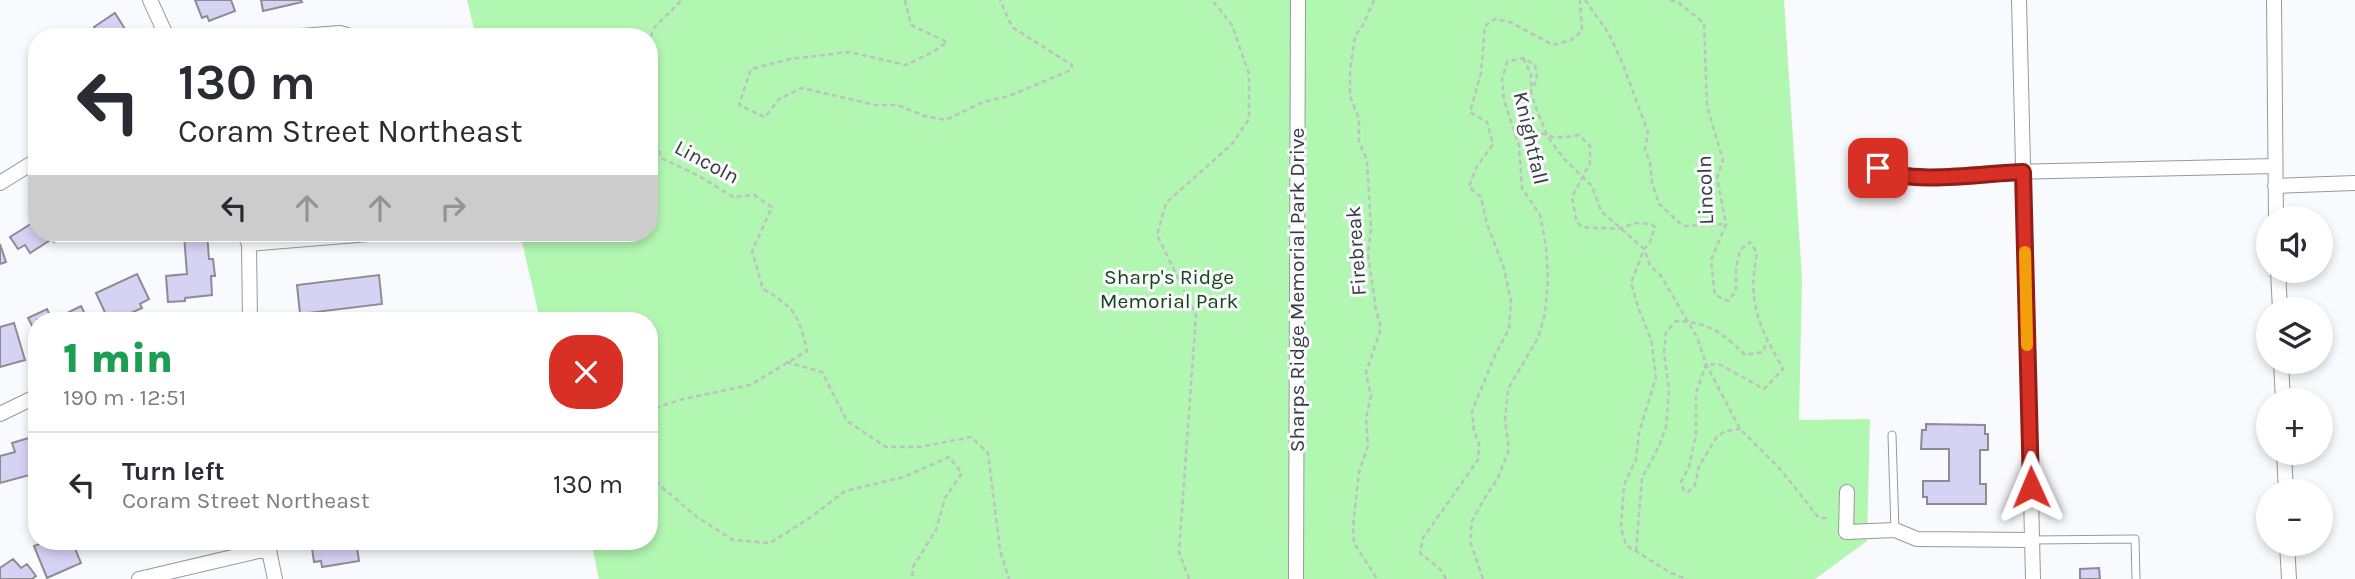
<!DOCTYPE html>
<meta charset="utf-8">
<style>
:root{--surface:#fff;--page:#f2f2f3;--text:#2b2b33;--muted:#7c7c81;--line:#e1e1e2}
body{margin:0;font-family:Karla,sans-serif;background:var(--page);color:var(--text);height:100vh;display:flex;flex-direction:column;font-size:26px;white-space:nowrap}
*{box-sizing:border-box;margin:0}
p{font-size:23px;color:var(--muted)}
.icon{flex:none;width:38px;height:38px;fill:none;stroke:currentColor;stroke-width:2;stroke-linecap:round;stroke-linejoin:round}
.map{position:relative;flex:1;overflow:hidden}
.sheet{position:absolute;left:28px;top:312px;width:630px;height:238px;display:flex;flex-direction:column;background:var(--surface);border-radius:28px;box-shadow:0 4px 10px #0003}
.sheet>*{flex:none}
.banner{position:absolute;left:28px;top:28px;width:630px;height:214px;border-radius:28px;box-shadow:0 4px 10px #0003;background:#fff;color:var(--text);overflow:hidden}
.controls{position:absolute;left:2256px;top:206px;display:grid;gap:14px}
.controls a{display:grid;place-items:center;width:77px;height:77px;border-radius:50%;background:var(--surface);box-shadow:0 4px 10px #0003;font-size:35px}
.pin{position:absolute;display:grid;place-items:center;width:60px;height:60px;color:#fff;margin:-30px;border-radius:14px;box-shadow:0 4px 10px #0006}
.me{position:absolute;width:77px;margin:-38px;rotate:359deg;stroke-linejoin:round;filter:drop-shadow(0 0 5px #0008)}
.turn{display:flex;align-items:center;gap:24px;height:147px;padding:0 35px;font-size:32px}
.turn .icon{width:91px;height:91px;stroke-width:2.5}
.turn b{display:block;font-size:49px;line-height:60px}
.lanes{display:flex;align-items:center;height:66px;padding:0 35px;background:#0003;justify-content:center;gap:35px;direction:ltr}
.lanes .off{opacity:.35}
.round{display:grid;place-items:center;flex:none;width:74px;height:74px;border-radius:28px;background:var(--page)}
.summary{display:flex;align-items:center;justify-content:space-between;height:119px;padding:0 35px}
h1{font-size:42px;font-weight:800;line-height:52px;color:#1e9e55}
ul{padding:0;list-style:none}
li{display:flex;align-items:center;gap:21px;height:105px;padding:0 35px;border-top:2px solid var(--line)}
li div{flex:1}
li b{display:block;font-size:26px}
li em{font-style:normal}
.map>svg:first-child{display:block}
.green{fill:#b2f7b1}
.building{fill:#d6d2f4;stroke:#8d8c95;stroke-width:2}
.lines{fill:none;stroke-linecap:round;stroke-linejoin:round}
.service-casing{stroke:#9799a1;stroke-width:9}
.minor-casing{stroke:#9799a1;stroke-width:16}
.path{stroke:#bfc0c3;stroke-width:2.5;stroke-dasharray:5 3.5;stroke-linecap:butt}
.service{stroke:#fff;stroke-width:7}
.minor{stroke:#fff;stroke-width:14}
.route-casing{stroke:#8d1f18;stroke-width:18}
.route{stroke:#d93025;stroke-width:12}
.slow{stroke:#f59e0b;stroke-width:12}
.labels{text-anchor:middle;stroke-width:6;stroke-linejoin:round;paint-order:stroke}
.street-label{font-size:21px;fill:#3a3b3e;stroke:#f9fafd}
.park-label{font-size:21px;fill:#174519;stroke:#f9fafd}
</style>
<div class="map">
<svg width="2355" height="579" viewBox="0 0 2355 579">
<rect width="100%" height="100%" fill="#f9fafd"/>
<path class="green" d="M467 0H1784L1802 278 1799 420 1870 419 1867 541 1815 579H599L591 541H649V320H540L520 233H649V37H476Z"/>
<path class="building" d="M195 0H231L235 11 209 21 207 16 202 18Z
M261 0H301L302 2 263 11Z
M115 13 130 37H100L94 27Z
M37 220V233H69L54 242 52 239 30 253 25 245 18 249 10 237Z
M207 233 209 259H213L215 276H211L212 295 185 298V301L168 302 166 276 187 274 184 235Z
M0 244 6 262 0 264Z
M137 274 149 299 140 304 142 308 120 318 118 315 108 319 96 293Z
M379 275 382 304 300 314 297 285Z
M81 306 88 320H53Z
M47 309 52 320H37V335L28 318Z
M14 323 25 360 0 367V327Z
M1926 424 1985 425V434H1988V450H1980V484H1986V504H1927V497H1923V481H1949V449H1921L1922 430H1926Z
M32 437 33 443 37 442V473L0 483V456L15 452 12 443Z
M47 541H72L81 563 47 578 34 546Z
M89 541H115L91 548Z
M311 541H356L359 561 322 567 321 561 314 562Z
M13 559 21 568 27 564 36 576 32 579H0V568Z
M2099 568 2100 579H2080V569Z"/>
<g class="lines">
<defs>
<path id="service" d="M1892 435 1895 530
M2032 540 2135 539 2136 579"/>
<path id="minor" d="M150 0 167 37
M2019 0 2033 579
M2274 0 2276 219
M288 37 340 33 354 37
M1878 168C1912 186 1973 173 2011 172 2099 170 2187 168 2275 166
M0 183 37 160
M2275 186 2355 183
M244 233 249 244 250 320
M249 244 381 233
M2278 271 2280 310
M2281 362 2283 401
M0 414 37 396
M2284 453 2286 492
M1847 492 1846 532 1895 530 1917 539 2032 540
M267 541 275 579
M2287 544 2289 579
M139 579 267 549
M1296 579 1298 0"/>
</defs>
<use href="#service" class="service-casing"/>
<use href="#minor" class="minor-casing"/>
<path class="path" d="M905 0 911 25 947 42 933 52 906 65 849 52 790 59 751 69 739 105 765 117 779 99 802 88 875 105H897L925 116 946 120 983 102 1009 96 1071 70 1072 65 1012 27 1000 0
M1374 0 1363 25 1355 36 1350 69V96L1359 119V142L1367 160 1371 229 1368 254 1376 310 1381 328 1366 373 1371 396 1366 418 1368 446 1359 472 1353 527 1354 543 1377 579
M1585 0 1608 32 1622 62 1648 132 1645 150 1650 162 1652 183 1659 204 1683 226 1726 224
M1670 0 1679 3 1704 23 1707 106 1723 160 1717 178 1726 224 1711 260 1715 295 1728 301 1736 291V268L1740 250 1750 242 1757 253C1747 303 1759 326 1783 369L1764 389 1721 365 1706 364 1696 393V434L1689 467 1681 482 1684 491 1688 492 1695 485 1699 466 1716 438 1725 431 1740 429
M649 45 653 29 682 0
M1523 58 1531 74V92L1536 108 1548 137 1564 159 1592 186 1601 211 1644 249 1650 265 1661 276 1697 337 1706 364 1740 429 1781 470 1819 518H1830
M649 118 661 158 699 176 733 197 754 195 772 207 752 251 763 289C795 307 799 316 807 351L750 385 683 399 649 410
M786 362 822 372 847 421 886 447H920L971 437 988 453 1000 550 1009 579
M649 476 697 517 733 540 770 543 811 517 845 491 904 477 949 457 962 473 945 498 936 530 913 567 912 579
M1636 551 1642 478 1659 446 1666 427 1669 392 1664 352 1666 332 1676 321C1708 322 1723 333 1745 355L1763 352 1767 341
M1189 579 1179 552 1196 315 1157 235 1166 203 1232 144 1249 119V74L1232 25 1212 0
M1446 579 1440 569 1420 553 1423 538 1478 460 1479 443 1474 432 1472 411 1495 355 1509 329 1511 301 1504 268 1487 224 1481 197 1469 187 1476 168 1493 144 1487 122 1470 112 1481 73 1485 26 1495 19 1510 22 1553 45 1571 40 1582 31 1580 0
M1483 579 1470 541 1472 521 1487 494 1497 480 1509 449 1505 420 1508 389 1538 338 1545 314 1548 279 1546 246 1540 215 1522 188 1519 146 1504 100 1502 79 1507 62 1523 58 1535 65 1537 79 1518 116C1539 135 1550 141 1579 135L1590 146V163L1572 197 1576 219 1581 227 1619 229 1635 223 1651 224 1655 227 1650 242 1644 249 1631 283 1638 307 1651 339 1656 377 1639 433 1636 459 1624 485 1621 528 1626 545 1669 572 1687 579"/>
<use href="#service" class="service"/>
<use href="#minor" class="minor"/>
</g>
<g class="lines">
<defs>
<path id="route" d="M1878 168C1911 186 1984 173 2023 172L2031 487"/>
</defs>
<use href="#route" class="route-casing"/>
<use href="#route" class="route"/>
<path class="slow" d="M2025 252 2027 345"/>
</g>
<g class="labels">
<g class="street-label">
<text transform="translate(1531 138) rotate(77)" y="7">Knightfall</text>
<text transform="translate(707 162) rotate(28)" y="7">Lincoln</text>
<text transform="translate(1705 190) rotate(-92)" y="7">Lincoln</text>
<text transform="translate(1356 251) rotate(-94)" y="7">Firebreak</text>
<text transform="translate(1297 290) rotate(-90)" y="7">Sharps Ridge Memorial Park Drive</text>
</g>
<g class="park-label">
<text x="1169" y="284">Sharp's Ridge<tspan x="1169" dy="24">Memorial Park</tspan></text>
</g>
</g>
</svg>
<div class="controls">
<a><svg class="icon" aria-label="sound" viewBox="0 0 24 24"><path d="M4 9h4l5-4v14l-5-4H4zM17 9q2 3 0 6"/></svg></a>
<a><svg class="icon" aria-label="layers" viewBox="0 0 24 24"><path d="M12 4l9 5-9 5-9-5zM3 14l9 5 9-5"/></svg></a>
<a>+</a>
<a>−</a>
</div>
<div class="pin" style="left:1878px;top:168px;background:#d93025"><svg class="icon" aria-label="arrive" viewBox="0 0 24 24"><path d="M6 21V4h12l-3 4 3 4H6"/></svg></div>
<svg class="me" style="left:2031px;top:487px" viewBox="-20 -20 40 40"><path d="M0-17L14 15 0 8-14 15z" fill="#d93025" stroke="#fff" stroke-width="4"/></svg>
<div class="banner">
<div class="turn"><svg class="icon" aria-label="left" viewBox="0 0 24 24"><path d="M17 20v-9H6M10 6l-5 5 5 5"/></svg><div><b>130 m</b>Coram Street Northeast</div></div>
<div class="lanes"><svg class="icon" aria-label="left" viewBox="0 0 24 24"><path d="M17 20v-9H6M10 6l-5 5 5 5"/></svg><svg class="icon off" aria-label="ahead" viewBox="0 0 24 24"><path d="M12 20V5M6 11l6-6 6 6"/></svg><svg class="icon off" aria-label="ahead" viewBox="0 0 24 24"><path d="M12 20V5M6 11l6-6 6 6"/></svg><svg class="icon off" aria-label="right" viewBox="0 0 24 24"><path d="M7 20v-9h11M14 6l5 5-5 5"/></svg></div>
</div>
<section class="sheet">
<div class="summary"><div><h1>1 min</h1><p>190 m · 12:51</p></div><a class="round" style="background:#d93025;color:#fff"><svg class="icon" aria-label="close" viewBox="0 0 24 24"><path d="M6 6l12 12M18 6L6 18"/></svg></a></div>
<ul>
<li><svg class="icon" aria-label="left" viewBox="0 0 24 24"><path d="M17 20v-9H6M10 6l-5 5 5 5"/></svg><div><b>Turn left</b><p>Coram Street Northeast</p></div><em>130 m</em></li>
</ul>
</section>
</div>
